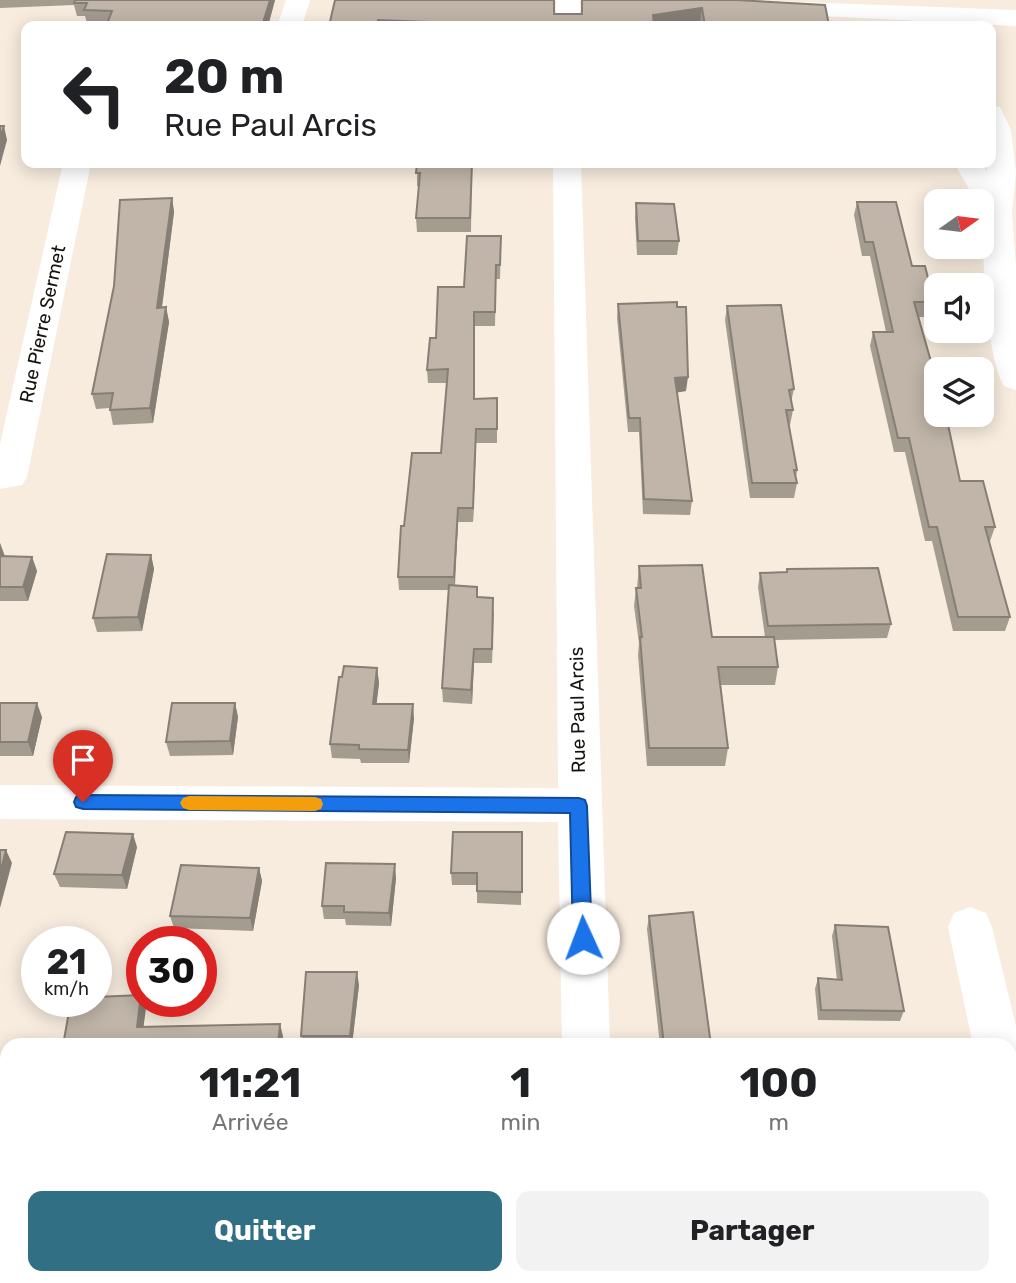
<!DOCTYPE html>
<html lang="fr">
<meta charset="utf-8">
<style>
:root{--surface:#fff;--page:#f2f2f2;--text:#202124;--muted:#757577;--accent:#316f85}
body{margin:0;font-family:Rubik,sans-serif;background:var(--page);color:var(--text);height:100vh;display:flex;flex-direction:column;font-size:26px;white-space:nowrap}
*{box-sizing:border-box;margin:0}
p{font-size:23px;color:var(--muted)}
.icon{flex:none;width:38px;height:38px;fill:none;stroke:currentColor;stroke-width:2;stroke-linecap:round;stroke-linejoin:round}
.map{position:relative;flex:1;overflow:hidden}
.drawer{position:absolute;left:0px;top:1038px;width:1017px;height:247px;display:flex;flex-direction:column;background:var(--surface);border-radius:21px 21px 0 0;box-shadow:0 4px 18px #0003}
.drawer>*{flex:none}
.banner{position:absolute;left:21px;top:21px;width:975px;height:147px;border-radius:14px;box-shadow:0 4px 18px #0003;background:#fff;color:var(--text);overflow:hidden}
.needle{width:46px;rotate:76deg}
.fabs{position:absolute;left:924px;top:189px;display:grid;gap:14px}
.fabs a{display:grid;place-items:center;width:70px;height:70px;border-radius:14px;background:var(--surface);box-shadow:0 4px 18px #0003;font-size:35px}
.speed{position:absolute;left:21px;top:926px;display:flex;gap:14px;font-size:35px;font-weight:700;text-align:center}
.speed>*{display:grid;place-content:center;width:91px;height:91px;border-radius:50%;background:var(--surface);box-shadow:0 4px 18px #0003;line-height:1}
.speed small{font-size:18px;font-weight:400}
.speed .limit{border:10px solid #d22;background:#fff;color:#111}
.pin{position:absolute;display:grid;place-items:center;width:60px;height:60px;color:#fff;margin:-72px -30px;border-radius:50% 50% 50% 0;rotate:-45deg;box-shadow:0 0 7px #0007}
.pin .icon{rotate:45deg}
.me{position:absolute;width:77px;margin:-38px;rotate:358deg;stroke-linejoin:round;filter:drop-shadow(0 0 5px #0008)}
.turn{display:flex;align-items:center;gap:24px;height:147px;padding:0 28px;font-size:32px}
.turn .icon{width:91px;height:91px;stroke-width:2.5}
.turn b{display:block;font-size:49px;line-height:60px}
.eta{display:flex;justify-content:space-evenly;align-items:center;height:119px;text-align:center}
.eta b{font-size:42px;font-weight:700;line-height:49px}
.action{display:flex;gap:14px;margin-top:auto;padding:14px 28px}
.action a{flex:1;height:80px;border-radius:14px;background:var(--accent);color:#fff;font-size:28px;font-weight:700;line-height:80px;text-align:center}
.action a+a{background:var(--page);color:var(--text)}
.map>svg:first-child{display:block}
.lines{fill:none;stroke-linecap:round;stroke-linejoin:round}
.minor{fill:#fff;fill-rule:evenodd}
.wall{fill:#a59c90}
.shaded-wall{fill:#867f76}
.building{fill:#c0b5a8;stroke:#867f76;stroke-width:2}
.route{fill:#1a73e8;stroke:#114b97;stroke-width:2}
.slow{fill:#f59e0b}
.labels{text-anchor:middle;stroke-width:7;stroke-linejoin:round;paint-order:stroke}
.street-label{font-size:19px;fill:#16120d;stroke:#fff}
</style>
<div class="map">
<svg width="1016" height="1283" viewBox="0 0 1016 1283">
<rect width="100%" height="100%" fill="#f7ecde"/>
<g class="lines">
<path class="minor" d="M286 0H310L302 26H277Z
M556 0H580V26H556Z
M775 1 1016 10V26L766 13 763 8 766 3Z
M990 105 1000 107 1011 130 1016 173 1012 212 1016 266V390L1004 386C985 357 982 240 982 201H976L954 163H982L987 172V163H990Z
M63 163H91L27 477 22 485 0 489V444Z
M553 163H581L610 1045H562L558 822 0 819V785L558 788Z
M970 907 986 913 992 927 1016 1026V1055L1010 1062V1045H973L948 927 954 913Z
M1010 1075 1016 1077V1148L1010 1146Z
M573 1278H625L626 1283H574Z"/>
</g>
<path class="wall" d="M0 0H275L268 26H106L107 23H87L85 16H77L74 5 0 8Z
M335 0 554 14H582V0H736L829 25 828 26H701L700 23 674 26H329Z
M417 163H472L471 232H417L416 218 419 186H417Z
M172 198 174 212 162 307H166L169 322 153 423 113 425 110 410V408L96 409 92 394Z
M857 202 912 266 934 302 930 317H919L960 481 995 527 990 541H989L1010 617 1005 631H953L932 541H925L905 452H894L870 346 873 332H886L870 256H862L854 215Z
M636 203 679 241 677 255H637L635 218Z
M501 236 500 279H496L495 326H474V399L497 398V443H476L473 522H458L455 586 477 587V597L494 612 492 663H474L472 704 443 702 442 688 449 590H399L398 577 404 526 441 453 447 383H428L427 370 436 338 464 287Z
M618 304 686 391 677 392 692 501 690 515 643 514 639 432H628L617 318Z
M727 306 794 389 791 402 793 410 790 425H789L797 470 796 479 797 483 794 498H750L725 320Z
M0 543 5 556 32 557 37 571 28 601H0Z
M151 555 154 569 142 631 97 632 93 618Z
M639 566 712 637H765L758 587 760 573H786L787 569 891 624 887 638 775 640 778 667 775 685H721L728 748 725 766H647L638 655 639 643 634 606 636 588H637Z
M377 668 379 683 376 704 414 718 409 763H361L360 759 332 758 330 744 342 677Z
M0 703 42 717 33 756H0Z
M235 703 238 717 233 755 170 756 166 742Z
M522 832 521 905 477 903V885H452L451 873Z
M137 847 127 889 60 887 54 874Z
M259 868 262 881 253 931 174 928 170 916Z
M396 878 391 926 346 925 345 919H324L322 906Z
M649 916 711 1045H660L647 929Z
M835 925 904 1011 900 1021 818 1020 815 989 818 978 837 980 832 936Z
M359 985 352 1045H303L301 1036Z
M687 1278H737V1279L687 1282Z
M872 1278H990L992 1283H872Z"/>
<path class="shaded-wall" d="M270 0H275L268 26H262Z
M702 8 700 23 674 26H652L653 15Z
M4 126 7 140 0 166V138Z
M172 198 174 212 160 322 157 308Z
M166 307 169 322 153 423 150 408Z
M688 377 686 391 674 393 675 378Z
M476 429V443L473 522V508Z
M458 508V522L454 590V577Z
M0 543 5 558 0 564Z
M151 555 154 569 142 631 138 617Z
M32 557 37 571 28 601 23 587Z
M474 649V663L472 704 471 690Z
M377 668 379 683 375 718 373 704Z
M37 703 42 717 33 756 28 742Z
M235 703 238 717 233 755 230 741Z
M413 704 414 718 409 763 408 750Z
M133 834 137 847 127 889 122 875Z
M6 850 12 863 0 908V873Z
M395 864 396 878 391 926 389 913Z
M259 868 262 881 253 931 250 918Z
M357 972 359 985 352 1045H351L350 1036Z
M141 995 142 1001H143L146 1008 142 1039 137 1027Z
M280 1024 283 1036 282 1045H278Z"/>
<path class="building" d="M75 0H270L262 26H106L112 11 84 10 87 3H74Z
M335 0H554V14H582V0H736L825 5 829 25 705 26 702 8 653 15 654 26H468L453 23 378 20 377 26H329Z
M0 126H4L0 138Z
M417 163H472L470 218H416L420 173H416Z
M172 198 157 308 166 307 150 408 110 410 113 393 92 394 114 286 120 200Z
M857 202H896L912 266H925L934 302H914L936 379V415H946L960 481H983L995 527H985L1010 617H958L937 527H929L909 438H898L873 332H893L873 242H865Z
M636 203 674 204 679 241H638Z
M467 236H501L500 265H496L495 312H474V399L497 398V429H476L473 508H458L454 577H398L401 526H404L412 453H441L448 369 427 370 430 338H436L438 287H464Z
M677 302V307H686L688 377 675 378 692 501 644 499 640 418H629L618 304Z
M781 305 794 389 789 390 793 410H786L797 470H794L797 483H752L727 306Z
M107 554 151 555 138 617 93 618Z
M0 556 32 557 23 587H0Z
M702 565 712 637H774L778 667H718L728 748H649L640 637H642L636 588H641L639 566Z
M878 568 891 624 768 626 760 573 787 572V569Z
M449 585 477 587V597L493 598 492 649H474L471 690 442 688Z
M344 666 377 668 373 704H413L408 750 359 749V745L330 744 339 677H342Z
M0 703H37L28 742H0Z
M172 703H235L230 741 166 742Z
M66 832 133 834 122 875 54 874Z
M453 832H522V892L477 891V873H451Z
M0 850H6L0 873Z
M326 863 395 864 389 913 344 912V906H322Z
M181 865 259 868 250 918 170 916Z
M693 912 711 1045H664L649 916Z
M835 925 888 927 904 1011 821 1010 818 978 842 980Z
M306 972H357L350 1036H301Z
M141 995 137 1027 280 1024 278 1045H63L71 1001H96V997Z
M878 1278H990L992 1283H879Z"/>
<path class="route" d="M83 795 579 798 585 800 587 806 592 938 589 944 583 947 576 944 573 938 570 813 83 809 76 807 74 802 76 797Z"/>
<path class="slow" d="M189 796 315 797 321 799 323 804 321 809 315 811 189 810 183 808 180 803 183 798Z"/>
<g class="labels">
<g class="street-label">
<text transform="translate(42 324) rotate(-78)" y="7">Rue Pierre Sermet</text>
<text transform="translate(577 710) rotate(-91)" y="7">Rue Paul Arcis</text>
</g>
</g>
</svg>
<div class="fabs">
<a><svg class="needle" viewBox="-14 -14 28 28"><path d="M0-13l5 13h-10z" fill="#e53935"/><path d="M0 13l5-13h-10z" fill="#757577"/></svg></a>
<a><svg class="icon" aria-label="sound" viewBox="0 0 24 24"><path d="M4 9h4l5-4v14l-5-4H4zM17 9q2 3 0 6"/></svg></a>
<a><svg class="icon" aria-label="layers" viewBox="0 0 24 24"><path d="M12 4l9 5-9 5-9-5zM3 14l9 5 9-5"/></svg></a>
</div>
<div class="speed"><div>21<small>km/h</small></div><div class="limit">30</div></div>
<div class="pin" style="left:83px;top:802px;background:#d93025"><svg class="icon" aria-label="arrive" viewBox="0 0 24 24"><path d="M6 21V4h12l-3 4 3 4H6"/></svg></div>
<svg class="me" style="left:583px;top:938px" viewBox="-20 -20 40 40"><circle r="19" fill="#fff"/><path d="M0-13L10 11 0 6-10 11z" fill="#1a73e8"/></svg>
<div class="banner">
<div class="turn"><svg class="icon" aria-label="left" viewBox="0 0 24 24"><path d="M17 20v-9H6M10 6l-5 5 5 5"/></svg><div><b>20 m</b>Rue Paul Arcis</div></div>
</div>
<section class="drawer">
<div class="eta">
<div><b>11:21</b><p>Arrivée</p></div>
<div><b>1</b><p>min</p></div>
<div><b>100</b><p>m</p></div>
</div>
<div class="action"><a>Quitter</a><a>Partager</a></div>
</section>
</div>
